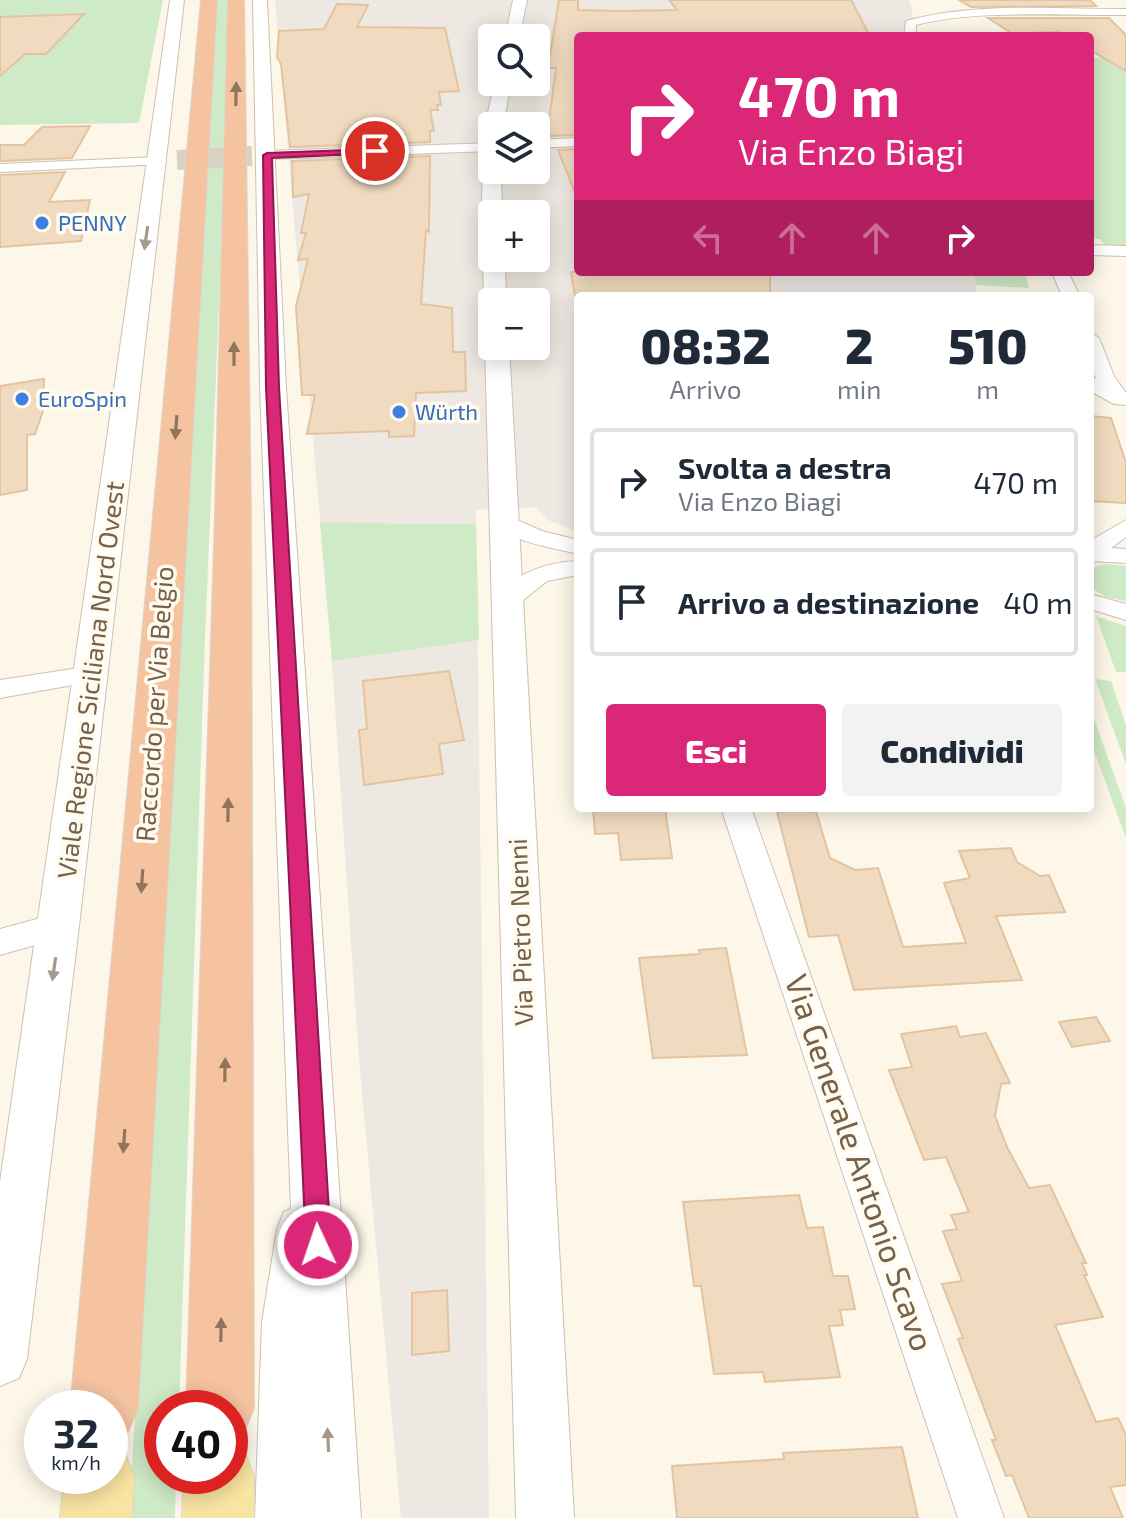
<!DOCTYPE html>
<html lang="it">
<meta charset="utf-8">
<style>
:root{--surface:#fff;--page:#f2f2f3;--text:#1f2937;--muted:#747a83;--line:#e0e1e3;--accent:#db2777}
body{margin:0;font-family:"Exo 2",sans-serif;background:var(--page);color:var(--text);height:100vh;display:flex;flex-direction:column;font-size:30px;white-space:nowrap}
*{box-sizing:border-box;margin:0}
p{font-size:26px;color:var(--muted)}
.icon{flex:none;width:44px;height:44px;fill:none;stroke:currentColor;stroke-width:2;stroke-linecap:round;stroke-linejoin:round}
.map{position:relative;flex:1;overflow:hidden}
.drawer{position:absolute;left:574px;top:292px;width:520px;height:520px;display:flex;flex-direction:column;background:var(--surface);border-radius:8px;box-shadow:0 4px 20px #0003}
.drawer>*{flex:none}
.hud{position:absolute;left:574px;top:32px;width:520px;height:244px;border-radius:8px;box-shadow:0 4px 20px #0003;background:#db2777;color:#fff;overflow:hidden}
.tools{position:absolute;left:478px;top:24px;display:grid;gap:16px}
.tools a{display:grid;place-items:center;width:72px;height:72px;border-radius:8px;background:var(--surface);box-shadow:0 4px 20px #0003;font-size:40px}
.speed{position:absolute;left:24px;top:1390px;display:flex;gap:16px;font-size:40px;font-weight:700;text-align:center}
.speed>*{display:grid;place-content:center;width:104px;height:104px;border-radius:50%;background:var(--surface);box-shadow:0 4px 20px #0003;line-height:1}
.speed small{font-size:20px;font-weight:400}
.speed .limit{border:12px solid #d22;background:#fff;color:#111}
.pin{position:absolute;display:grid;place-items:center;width:68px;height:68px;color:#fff;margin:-34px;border:4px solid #fff;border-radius:50%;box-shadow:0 2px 8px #0007}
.me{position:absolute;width:88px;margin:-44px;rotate:357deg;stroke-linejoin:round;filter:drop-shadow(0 0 6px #0008)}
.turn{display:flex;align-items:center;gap:28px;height:168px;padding:0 32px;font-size:36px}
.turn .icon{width:104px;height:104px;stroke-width:2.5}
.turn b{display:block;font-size:56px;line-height:68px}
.lanes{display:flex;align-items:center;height:76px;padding:0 32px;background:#0003;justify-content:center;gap:40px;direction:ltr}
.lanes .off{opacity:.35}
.eta{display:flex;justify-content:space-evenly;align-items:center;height:136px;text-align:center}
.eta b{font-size:48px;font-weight:800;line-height:56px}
.primary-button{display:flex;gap:16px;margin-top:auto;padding:16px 32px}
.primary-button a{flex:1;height:92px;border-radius:8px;background:var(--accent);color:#fff;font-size:32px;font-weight:800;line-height:92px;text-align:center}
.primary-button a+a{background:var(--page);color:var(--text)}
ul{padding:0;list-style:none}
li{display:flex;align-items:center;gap:24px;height:108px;margin:0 16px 12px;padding:0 16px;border:4px solid var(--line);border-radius:8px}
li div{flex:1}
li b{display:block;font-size:30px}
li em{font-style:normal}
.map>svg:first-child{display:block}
.industrial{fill:#ede8e1;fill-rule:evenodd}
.green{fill:#cfeac6}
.building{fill:#f1dbc0;stroke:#e4c4a0;stroke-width:2}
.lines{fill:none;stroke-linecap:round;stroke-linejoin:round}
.tertiary-tunnel{stroke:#dad2c1;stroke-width:20;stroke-dasharray:20 10;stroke-linecap:butt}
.minor-casing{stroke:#cec0ae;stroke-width:2}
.tertiary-casing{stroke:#cec0ae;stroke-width:2}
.primary-casing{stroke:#dbd6d0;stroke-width:2}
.motorway-casing{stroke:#dbd6d0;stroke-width:2}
.minor{fill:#fff;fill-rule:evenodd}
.tertiary{fill:#fff;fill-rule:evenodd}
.primary{fill:#f9e5a2;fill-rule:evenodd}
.motorway{fill:#f5c3a0;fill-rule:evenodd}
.oneway{fill:#8f755d}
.oneway2{fill:#a6988b}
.route{fill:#db2777;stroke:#8e194d;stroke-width:2}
.shop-dot{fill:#3f7fe0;stroke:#fffbee;stroke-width:3}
.labels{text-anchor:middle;stroke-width:7;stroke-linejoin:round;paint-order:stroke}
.far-shop-label{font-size:22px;fill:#366cbe;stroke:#fffbee;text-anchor:start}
.street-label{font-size:26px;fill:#76614c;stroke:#fffbee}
.near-street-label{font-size:32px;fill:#76614c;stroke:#fffbee}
</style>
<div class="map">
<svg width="1126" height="1518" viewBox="0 0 1126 1518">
<rect width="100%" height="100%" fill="#fcf7e8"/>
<path class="industrial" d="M275 0H909L918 36H578V272H973L978 296H578V532L548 520 535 507 476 510 489 1518H401L359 1059 330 635ZM492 38H536V82H492ZM492 126H536V170H492ZM492 214H536V258H492ZM492 302H536V346H492Z"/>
<path class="green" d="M0 0H163L139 123 0 125Z
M216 0H229L228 91 205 637 179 1408H162V1476H176L175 1518H129Z
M1089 34 1126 35V248L1106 247 1100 239H1090V58L1111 57Z
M973 272H1025L1029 288 976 285Z
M320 523 476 524 479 640 332 661Z
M1105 564 1126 566V601L1106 597 1090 587V569Z
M1096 616 1126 626V672H1116Z
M1095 679 1111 681 1126 725V764Z
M1090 708 1126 808V838L1090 740Z"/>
<path class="building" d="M559 0H578V10L619 11 677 10 669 0H851L869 34 578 36V135L547 136 556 68H548Z
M959 0H1090L1096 6 971 7Z
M337 4 368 5 357 27 445 28 459 91 439 92 441 105H437L438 110H430L434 131H430V142L290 147 281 64 277 57 279 31 324 29Z
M84 14 46 54H25L0 76V17Z
M988 18H1109L1126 35V71L1090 50V36H1066L1059 32 1011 33Z
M90 126 72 158 0 161V145H24L42 127Z
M578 149V195H576L558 150Z
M430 156 429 232 426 230 421 304 452 308 453 352H465L466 391 416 393 414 436 389 437V431L307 434 315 395H302L296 306 308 259 298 260 306 233H301L309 194 293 197 292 161Z
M65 172 49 202 90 200 81 241 0 247V175Z
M571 272H770V294L575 296Z
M44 379 43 411 35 434 27 435V490L0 495V386Z
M1090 416 1111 418 1126 463V503L1090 501Z
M449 671 464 740 439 744 443 774 364 785 359 730 367 729 363 681Z
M593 808H665L672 858 621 860 618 833 595 834Z
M776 808H815L830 858 855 870 878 868 903 947 966 943 944 883 970 878 959 851 1011 848 1017 862 1040 876 1049 875 1065 912 996 916 1022 980 854 990 838 935 809 937Z
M726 948 747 1055 653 1058 639 958 700 954 699 950Z
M1096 1017 1110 1041 1072 1047 1059 1022Z
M956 1026 960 1037 986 1033 1010 1083 1001 1084 995 1116 1007 1147 1029 1188 1050 1185 1086 1263H1082L1087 1275H1084L1103 1317 1055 1325 1096 1422 1118 1418 1126 1435V1485L1110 1487 1123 1518H1029L1012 1475 1006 1476 992 1440H996L958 1339 963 1338 942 1284 962 1281 943 1231 957 1229 951 1215 969 1212 946 1157 924 1160 889 1070 912 1067 901 1034Z
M799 1195 807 1228 823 1227 833 1276H848L855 1309 840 1310 843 1325 829 1326 840 1377 765 1382 763 1372 714 1374 701 1286H694L683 1202Z
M447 1290 449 1351 412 1355V1293Z
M902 1447 918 1518H677L672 1466 784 1459 783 1453Z"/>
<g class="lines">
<path class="tertiary-tunnel" d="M177 160 252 156"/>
<defs>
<path id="minor" d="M1126 9V15C1064 16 974 9 916 25V36H904L906 21C976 2 1054 9 1126 9Z
M578 138V146L536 148V140Z
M492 143V151L267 159 260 155 267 151Z
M157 157 162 158V164L0 172V164Z
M1090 245 1126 246V256L1090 255Z
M1052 272H1068L1080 296H1062Z
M1090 332 1099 338 1114 376 1126 393V405L1114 404 1090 391V377L1096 379 1090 364Z
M504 514 542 531 578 540V554C552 547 510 543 493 521L496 516Z
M1126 520V537L1111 548 1126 549V563L1090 561V541Z
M578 561V575L547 581 516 606H498L495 601C514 573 546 562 578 561Z
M1090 594 1126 604V620L1090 609Z
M92 666 101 668 105 674 101 680 0 698V680Z
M721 808H751L1004 1518H958Z
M59 913 70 917 75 926 70 935 0 955V929Z"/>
<path id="tertiary" d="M170 0H184L79 926 27 1359 19 1378 0 1386V1182Z
M253 0H267L286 387 361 1518H255L262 1322 277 1229 284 1212 291 1209 260 387Z
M513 0H527L519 38H505Z
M495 82H511L503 126H492V131L485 126Z
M492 134V170H501L502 214H492V221L482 215 483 139Z
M492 252V258H505L506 302H492V308L484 302 483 258Z
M492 340V346H509L574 1518H516L485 346Z"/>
<path id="primary" d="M110 1446 124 1451 134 1476 132 1518H60L64 1476H110Z
M230 1446 244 1451 254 1476V1518H182L184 1476H230Z"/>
<path id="motorway" d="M201 0H217L138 1408 128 1432 110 1439V1408H70Z
M228 0H244L251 516 254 1408 244 1432 230 1437V1408H186L215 516Z"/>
</defs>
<use href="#minor" class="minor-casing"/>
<use href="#tertiary" class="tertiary-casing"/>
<use href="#primary" class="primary-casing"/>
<use href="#motorway" class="motorway-casing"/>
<use href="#minor" class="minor"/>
<use href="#tertiary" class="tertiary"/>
<use href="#primary" class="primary"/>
<use href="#motorway" class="motorway"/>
</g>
<defs><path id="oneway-solid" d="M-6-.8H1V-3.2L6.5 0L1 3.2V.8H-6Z" transform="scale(2)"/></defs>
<g class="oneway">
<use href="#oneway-solid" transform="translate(236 94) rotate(-89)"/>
<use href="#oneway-solid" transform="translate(234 354) rotate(-90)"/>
<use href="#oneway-solid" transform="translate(176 427) rotate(94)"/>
<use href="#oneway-solid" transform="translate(228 810) rotate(-89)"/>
<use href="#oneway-solid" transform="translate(142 881) rotate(94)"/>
<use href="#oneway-solid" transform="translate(225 1070) rotate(-89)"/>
<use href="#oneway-solid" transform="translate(124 1141) rotate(94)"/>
<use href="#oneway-solid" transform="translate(221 1330) rotate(-89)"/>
</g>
<g class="oneway2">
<use href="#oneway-solid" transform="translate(146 238) rotate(98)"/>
<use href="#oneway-solid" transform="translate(54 969) rotate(98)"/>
<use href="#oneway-solid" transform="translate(328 1440) rotate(-93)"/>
</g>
<path class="route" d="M375 149 378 153 272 158 279 387 331 1245 327 1254 318 1257 309 1254 306 1245 266 387 263 155 267 153Z"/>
<g class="shop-dot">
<circle cx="42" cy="223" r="8"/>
<circle cx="22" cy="399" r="8"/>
<circle cx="399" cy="412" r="8"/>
</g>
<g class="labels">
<g class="far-shop-label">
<text x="58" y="231">PENNY</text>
<text x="38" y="407">EuroSpin</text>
<text x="415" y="420">Würth</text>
</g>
<g class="street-label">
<text transform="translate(91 680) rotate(-83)" y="9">Viale Regione Siciliana Nord Ovest</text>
<text transform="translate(155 704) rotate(-86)" y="9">Raccordo per Via Belgio</text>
<text transform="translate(521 932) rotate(-92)" y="9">Via Pietro Nenni</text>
</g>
<g class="near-street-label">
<text transform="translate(859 1163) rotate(71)" y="11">Via Generale Antonio Scavo</text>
</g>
</g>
</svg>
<div class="tools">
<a><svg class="icon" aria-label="search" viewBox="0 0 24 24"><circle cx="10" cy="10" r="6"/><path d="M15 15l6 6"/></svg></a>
<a><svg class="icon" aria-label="layers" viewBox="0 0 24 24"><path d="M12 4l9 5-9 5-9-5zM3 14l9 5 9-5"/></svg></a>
<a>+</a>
<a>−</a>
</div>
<div class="speed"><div>32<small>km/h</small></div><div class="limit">40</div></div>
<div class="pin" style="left:375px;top:151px;background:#d93025"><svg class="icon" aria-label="arrive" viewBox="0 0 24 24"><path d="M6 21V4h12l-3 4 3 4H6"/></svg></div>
<svg class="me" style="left:318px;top:1245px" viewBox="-20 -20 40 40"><circle r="17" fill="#db2777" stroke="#fff" stroke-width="3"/><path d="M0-11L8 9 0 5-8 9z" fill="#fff"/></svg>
<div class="hud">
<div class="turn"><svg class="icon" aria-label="right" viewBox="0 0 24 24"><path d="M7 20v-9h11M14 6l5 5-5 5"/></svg><div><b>470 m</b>Via Enzo Biagi</div></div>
<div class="lanes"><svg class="icon off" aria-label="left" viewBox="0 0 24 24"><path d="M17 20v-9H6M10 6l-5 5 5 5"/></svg><svg class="icon off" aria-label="ahead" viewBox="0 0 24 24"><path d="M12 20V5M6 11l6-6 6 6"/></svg><svg class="icon off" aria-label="ahead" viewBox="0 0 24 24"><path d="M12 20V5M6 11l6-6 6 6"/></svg><svg class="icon" aria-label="right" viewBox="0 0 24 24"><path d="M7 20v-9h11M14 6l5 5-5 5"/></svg></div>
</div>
<section class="drawer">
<div class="eta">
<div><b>08:32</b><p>Arrivo</p></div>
<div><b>2</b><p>min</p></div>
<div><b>510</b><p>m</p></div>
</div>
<ul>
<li><svg class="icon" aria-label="right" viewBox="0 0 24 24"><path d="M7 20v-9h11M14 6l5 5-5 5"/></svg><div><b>Svolta a destra</b><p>Via Enzo Biagi</p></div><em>470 m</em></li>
<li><svg class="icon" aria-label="arrive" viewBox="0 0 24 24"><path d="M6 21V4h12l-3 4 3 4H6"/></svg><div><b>Arrivo a destinazione</b></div><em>40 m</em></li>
</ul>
<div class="primary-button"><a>Esci</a><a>Condividi</a></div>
</section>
</div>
